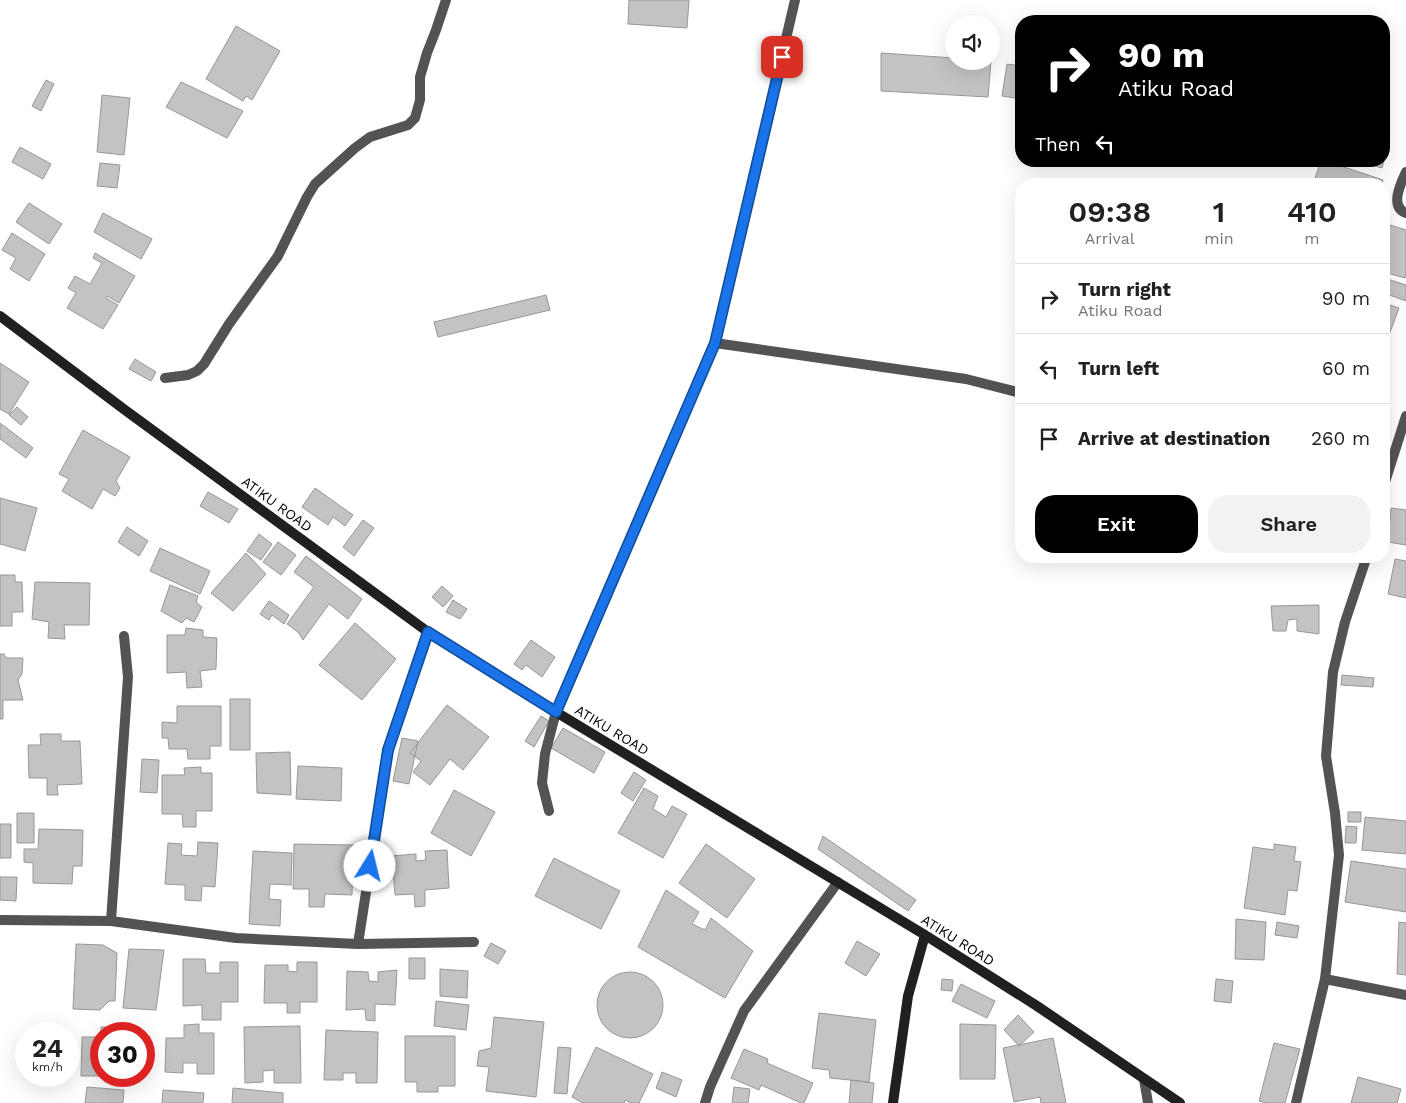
<!DOCTYPE html>
<style>
:root{--surface:#fff;--page:#f2f2f2;--text:#202124;--muted:#757577;--line:#e0e0e0;--accent:#000}
body{margin:0;font-family:"Work Sans",sans-serif;background:var(--page);color:var(--text);height:100vh;display:flex;flex-direction:column;font-size:19px;white-space:nowrap}
*{box-sizing:border-box;margin:0}
p{font-size:16px;color:var(--muted)}
.icon{flex:none;width:28px;height:28px;fill:none;stroke:currentColor;stroke-width:2;stroke-linecap:round;stroke-linejoin:round}
.map{position:relative;flex:1;overflow:hidden}
.sheet{position:absolute;left:1015px;top:178px;width:375px;height:385px;display:flex;flex-direction:column;background:var(--surface);border-radius:20px;box-shadow:0 5px 20px #0002}
.sheet>*{flex:none}
.hud{position:absolute;left:1015px;top:15px;width:375px;height:152px;border-radius:20px;box-shadow:0 5px 20px #0002;background:#000;color:#fff;overflow:hidden}
.controls{position:absolute;left:945px;top:15px;display:grid;gap:10px}
.controls a{display:grid;place-items:center;width:55px;height:55px;border-radius:50%;background:var(--surface);box-shadow:0 5px 20px #0002;font-size:25px}
.speed{position:absolute;left:15px;top:1022px;display:flex;gap:10px;font-size:25px;font-weight:700;text-align:center}
.speed>*{display:grid;place-content:center;width:65px;height:65px;border-radius:50%;background:var(--surface);box-shadow:0 5px 20px #0002;line-height:1}
.speed small{font-size:12px;font-weight:400}
.speed .limit{border:8px solid #d22;background:#fff;color:#111}
.pin{position:absolute;display:grid;place-items:center;width:42px;height:42px;color:#fff;margin:-21px;border-radius:10px;box-shadow:0 2px 8px #0006}
.me{position:absolute;width:55px;margin:-28px;rotate:9deg;stroke-linejoin:round;filter:drop-shadow(0 0 4px #0008)}
.turn{display:flex;align-items:center;gap:18px;height:105px;padding:0 20px;font-size:22px}
.turn .icon{width:65px;height:65px;stroke-width:2.5}
.turn b{display:block;font-size:35px;line-height:42px}
.then{display:flex;align-items:center;height:48px;padding:0 20px;background:#0003;gap:10px;font-size:19px}
.eta{display:flex;justify-content:space-evenly;align-items:center;height:85px;text-align:center}
.eta b{font-size:30px;font-weight:600;line-height:35px}
.action{display:flex;gap:10px;margin-top:auto;padding:10px 20px}
.action a{flex:1;height:58px;border-radius:20px;background:var(--accent);color:#fff;font-size:20px;font-weight:600;line-height:58px;text-align:center}
.action a+a{background:var(--page);color:var(--text)}
ul{padding:0;list-style:none}
li{display:flex;align-items:center;gap:15px;height:70px;padding:0 20px;border-top:1px solid var(--line)}
li div{flex:1}
li b{display:block;font-size:19px}
li em{font-style:normal}
.map>svg:first-child{display:block}
.building{fill:#c3c3c3;stroke:#979797}
.lines{fill:none;stroke-linecap:round;stroke-linejoin:round}
.street{stroke:#535353;stroke-width:10}
.secondary{stroke:#202020;stroke-width:10}
.route-casing{stroke:#114b97;stroke-width:12}
.route{stroke:#1a73e8;stroke-width:9}
.labels{text-anchor:middle;stroke-width:4;stroke-linejoin:round;paint-order:stroke}
.street-label{font-size:14px;fill:#000;stroke:#fff}
</style>
<div class="map">
<svg width="1406" height="1103" viewBox="0 0 1406 1103">
<rect width="100%" height="100%" fill="#fff"/>
<path class="building" d="M629 0H689L687 28 628 24Z
M236 26 280 51 252 100 246 96 243 101 206 79Z
M881 53 954 58V61H991L988 97 881 91Z
M1007 64 1021 66V99L1002 96Z
M46 80 54 84 41 111 32 106Z
M181 82 243 111 227 138 166 107Z
M102 95 130 98 124 155 97 152Z
M1384 140 1389 142 1382 168 1358 161H1384Z
M20 147 51 164 43 179 12 162Z
M1321 161H1326L1383 180 1382 184H1313Z
M100 163 120 165 117 188 97 186Z
M29 203 62 224 49 244 16 222Z
M103 213 152 239 141 259 94 232Z
M1390 225 1406 230V273L1405 278 1384 272V248Z
M12 233 45 254 29 281 10 269 16 258 2 250Z
M95 253 135 276 119 303 107 296 106 298 118 305 103 329 67 308 76 293 68 288 75 276 90 284 102 263 93 258Z
M1384 278 1406 285V301L1384 293Z
M546 295 550 310 438 337 434 322Z
M1384 303 1399 308 1389 335 1384 333Z
M135 359 156 372 151 381 129 369Z
M0 363 29 382 9 414 0 409Z
M17 407 28 417 21 425 9 415Z
M0 423 33 448 26 458 0 439Z
M83 430 130 457 116 481 120 488 115 496 103 489 92 509 62 491 69 479 59 474Z
M315 488 353 515 345 526 333 517 328 525 302 507Z
M208 492 238 509 229 523 200 506Z
M0 498 37 508 25 551 0 544Z
M1391 508 1406 510V545L1388 542Z
M363 520 374 528 354 556 343 547Z
M127 527 148 541 139 556 118 542Z
M259 534 272 544 261 560 247 551Z
M278 542 296 555 281 575 263 562Z
M160 548 210 571 200 594 150 571Z
M246 553 266 574 233 611 211 593Z
M306 556 362 599 348 619 329 604 303 640 298 632 287 624 314 587 294 572Z
M1395 559 1406 561V598L1388 594Z
M0 575H15V582H22L23 612H12V626H0Z
M35 582 90 583 89 625H64L65 639 48 638 49 622 32 619Z
M170 585 198 596 196 602 202 607 194 622 186 618 182 623 161 611Z
M442 586 453 596 443 607 432 597Z
M453 600 467 609 460 619 446 612Z
M269 601 289 615 284 624 272 615 269 620 260 614Z
M1319 605V634L1297 631V619L1288 620 1286 631H1273L1271 606Z
M355 623 396 659 362 700 319 665Z
M186 628 203 630V637L217 638 216 669 200 671 202 687 187 688 186 672 167 673V635H185Z
M531 640 555 657 542 677 526 665 522 670 514 664Z
M0 654H4L6 658H23L22 674 18 680 23 700H3V719H0Z
M1342 675 1374 678 1373 687 1341 685Z
M230 699H250V750H230Z
M447 705 489 737 463 770 450 759 430 785 413 772 421 761 410 753Z
M177 706H221V746H210V759H188L187 749H169L168 738H162V722L177 723Z
M541 716 549 721 534 747 525 741Z
M563 728 605 752 594 773 551 748Z
M40 734H61V741H80L82 784 57 785 58 795H47V778H29L28 745H41Z
M402 738 418 741 409 784 393 781Z
M290 752 291 795 257 793 256 753Z
M142 759 159 760 157 793 140 792Z
M298 766 342 768 341 801 296 799Z
M201 767V773H212V811H196V827H183L182 814H162V775H185L184 768Z
M634 772 646 780 633 801 621 793Z
M644 788 658 796 653 809 666 817 672 806 687 814 663 858 618 833Z
M454 790 495 812 471 856 431 833Z
M1348 812H1361V822H1348Z
M17 813H34V843H17Z
M1365 817 1406 821V854L1362 850Z
M0 824H11V858H0Z
M1346 826 1357 827 1356 843H1345Z
M39 829 83 830 82 866H73L72 884 33 883V863L24 862V849H38Z
M823 836 916 900 908 911 818 849Z
M198 842 218 843 215 887 202 886 201 901 185 900V885L165 884 168 843 182 844 181 855 197 856Z
M294 844 353 845 352 895 325 894 324 907H309V889H293Z
M706 844 755 879 727 918 679 883Z
M1274 844 1296 847 1294 861 1301 862 1297 891 1288 890 1285 915 1244 908 1253 847 1274 850Z
M447 850 449 888 425 890V906L415 907 414 894 395 895 392 856 416 854V861L426 860 425 851Z
M253 851 292 853 291 885 270 884 269 899 281 900 280 926 249 924Z
M554 858 620 891 601 929 535 896Z
M1351 861 1406 869V912L1345 902Z
M0 877H17L16 901 0 900Z
M666 890 699 912 692 924 705 930 711 918 753 951 725 998 638 947Z
M1236 919 1266 922 1264 960 1235 959Z
M1277 922 1299 926 1297 938 1275 935Z
M1399 922 1406 923V975L1397 974Z
M857 941 880 954 866 976 845 963Z
M491 943 506 951 498 964 484 956Z
M76 944 103 945 117 953 115 1001H109L100 1010 73 1009Z
M129 949 164 950 156 1010 123 1008Z
M409 958H425V979H409Z
M183 959H205L206 973H220V962H238V1002H221V1020H202V1005L183 1006Z
M297 962H317V1002H300V1013H287V1003H264L265 965H288V971L297 972Z
M440 969 468 971 467 998 440 996Z
M397 970 395 1005 375 1004V1021L366 1020 365 1009 346 1010 347 971 368 972 369 981 378 982V972Z
M597 1005a33 33 0 1 1 66 0a33 33 0 1 1-66 0Z
M942 979 953 980 952 991 941 990Z
M1216 979 1233 981 1231 1003 1214 1001Z
M961 984 995 1001 987 1018 952 1001Z
M436 1001 469 1005 466 1030 434 1026Z
M819 1013 876 1020 869 1082 830 1078 829 1070 812 1068Z
M1018 1015 1034 1032 1019 1046 1004 1030Z
M494 1017 544 1022 536 1097 486 1091 489 1067 477 1066 479 1051 491 1048Z
M199 1024V1033H214V1074H197V1063H183V1073L165 1072 166 1038H184V1025Z
M960 1024 996 1025 995 1079H960Z
M300 1026 301 1083H274V1070L263 1071V1082L245 1083 244 1027Z
M101 1027H115V1034H101V1076H104H81L82 1037H101Z
M326 1030 378 1032 377 1083H356V1073H343V1080H324Z
M405 1036H455V1086H438V1092H417V1082H405Z
M1053 1038 1066 1103H1041L1040 1097 1014 1102 1003 1048Z
M1274 1043 1300 1049 1285 1103H1266L1259 1101Z
M558 1047 571 1048 567 1094 554 1093Z
M596 1047 653 1074 639 1103H631L625 1100 624 1103H583L572 1097Z
M744 1049 768 1059 767 1063 813 1083 804 1103H801L761 1085 759 1090 731 1078Z
M662 1072 682 1080 676 1097 656 1088Z
M1358 1077 1401 1089 1397 1103H1351Z
M851 1080 874 1083 872 1103H849Z
M87 1087 124 1090 123 1103H85Z
M734 1087 750 1089 748 1103H732Z
M233 1088 283 1093V1103H232Z
M163 1090 204 1093 203 1103H162Z"/>
<g class="lines">
<path class="street" d="M1406 172C1401 183 1389 207 1406 213
M715 343 966 379 1021 393
M165 378 188 375 197 371 204 364 229 324 278 256 307 197 315 184 355 148 370 137 408 125 415 118 420 100V77L427 53 436 30 446 0
M1384 491 1385 482 1406 416
M549 811 542 783 545 754 556 712 715 343 795 0
M0 920 111 921 236 938 358 944 474 942
M111 921 128 677 124 636
M358 944 388 750 428 632
M1325 979 1406 995
M1144 1079 1148 1103
M705 1103 710 1087 744 1011 838 882
M1296 1103 1325 979 1339 855 1335 813 1326 756 1333 672 1345 622 1367 556"/>
<path class="secondary" d="M0 316 125 410 428 632 556 712 925 935 1037 1006 1180 1103
M893 1103 908 996 925 935"/>
</g>
<g class="lines">
<defs>
<path id="route" d="M370 866 388 750 428 632 556 712 715 343 782 57"/>
</defs>
<use href="#route" class="route-casing"/>
<use href="#route" class="route"/>
</g>
<g class="labels">
<g class="street-label">
<text transform="translate(277 504) rotate(36)" y="5">ATIKU ROAD</text>
<text transform="translate(612 730) rotate(31)" y="5">ATIKU ROAD</text>
<text transform="translate(958 940) rotate(32)" y="5">ATIKU ROAD</text>
</g>
</g>
</svg>
<div class="controls">
<a><svg class="icon" aria-label="sound" viewBox="0 0 24 24"><path d="M4 9h4l5-4v14l-5-4H4zM17 9q2 3 0 6"/></svg></a>
</div>
<div class="speed"><div>24<small>km/h</small></div><div class="limit">30</div></div>
<div class="pin" style="left:782px;top:57px;background:#d93025"><svg class="icon" aria-label="arrive" viewBox="0 0 24 24"><path d="M6 21V4h12l-3 4 3 4H6"/></svg></div>
<svg class="me" style="left:370px;top:866px" viewBox="-20 -20 40 40"><circle r="19" fill="#fff"/><path d="M0-13L10 11 0 6-10 11z" fill="#1a73e8"/></svg>
<div class="hud">
<div class="turn"><svg class="icon" aria-label="right" viewBox="0 0 24 24"><path d="M7 20v-9h11M14 6l5 5-5 5"/></svg><div><b>90 m</b>Atiku Road</div></div>
<div class="then">Then<svg class="icon" aria-label="left" viewBox="0 0 24 24"><path d="M17 20v-9H6M10 6l-5 5 5 5"/></svg></div>
</div>
<section class="sheet">
<div class="eta">
<div><b>09:38</b><p>Arrival</p></div>
<div><b>1</b><p>min</p></div>
<div><b>410</b><p>m</p></div>
</div>
<ul>
<li><svg class="icon" aria-label="right" viewBox="0 0 24 24"><path d="M7 20v-9h11M14 6l5 5-5 5"/></svg><div><b>Turn right</b><p>Atiku Road</p></div><em>90 m</em></li>
<li><svg class="icon" aria-label="left" viewBox="0 0 24 24"><path d="M17 20v-9H6M10 6l-5 5 5 5"/></svg><div><b>Turn left</b></div><em>60 m</em></li>
<li><svg class="icon" aria-label="arrive" viewBox="0 0 24 24"><path d="M6 21V4h12l-3 4 3 4H6"/></svg><div><b>Arrive at destination</b></div><em>260 m</em></li>
</ul>
<div class="action"><a>Exit</a><a>Share</a></div>
</section>
</div>
